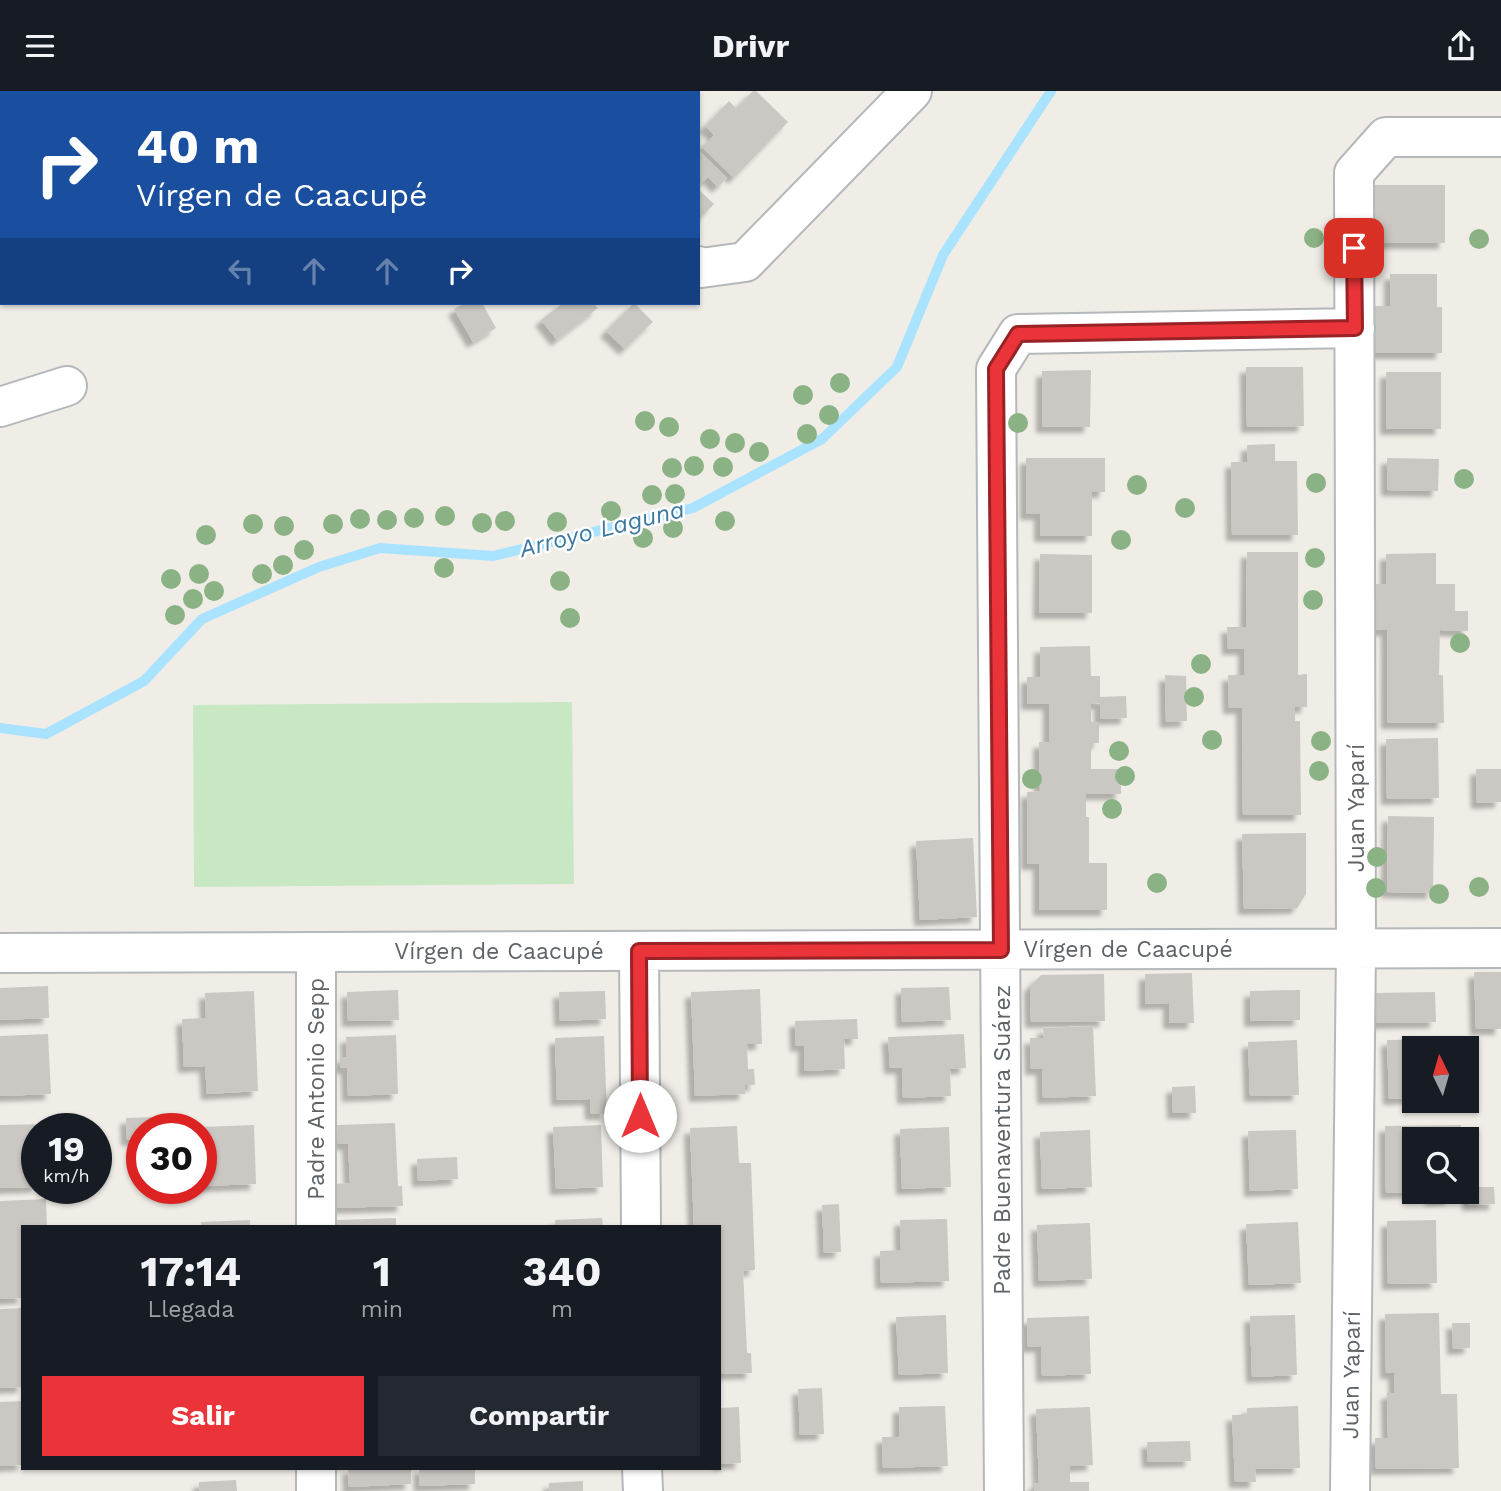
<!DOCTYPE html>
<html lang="es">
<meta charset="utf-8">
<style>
:root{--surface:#171b24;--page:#242831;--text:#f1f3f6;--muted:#9ea1a6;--accent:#ea3439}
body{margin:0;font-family:"Work Sans",sans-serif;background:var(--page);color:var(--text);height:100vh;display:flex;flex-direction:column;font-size:26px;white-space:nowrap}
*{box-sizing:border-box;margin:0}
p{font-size:23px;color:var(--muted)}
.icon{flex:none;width:38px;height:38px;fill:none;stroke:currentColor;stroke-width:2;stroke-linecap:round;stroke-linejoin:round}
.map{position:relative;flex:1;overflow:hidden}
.sheet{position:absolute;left:21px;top:1134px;width:700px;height:245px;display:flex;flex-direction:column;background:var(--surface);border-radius:0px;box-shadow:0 2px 5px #0004}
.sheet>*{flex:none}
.hud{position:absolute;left:0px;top:0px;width:700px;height:214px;box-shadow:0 2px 5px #0004;background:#1a4fa0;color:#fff;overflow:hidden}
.needle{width:46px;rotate:355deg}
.fabs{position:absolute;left:1402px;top:945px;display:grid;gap:14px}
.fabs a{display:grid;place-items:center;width:77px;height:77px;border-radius:0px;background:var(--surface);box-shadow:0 2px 5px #0004;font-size:35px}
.speed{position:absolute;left:21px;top:1022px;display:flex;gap:14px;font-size:35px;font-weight:700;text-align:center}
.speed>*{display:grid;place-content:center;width:91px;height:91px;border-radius:50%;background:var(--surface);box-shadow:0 2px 5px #0004;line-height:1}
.speed small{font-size:18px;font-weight:400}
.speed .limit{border:10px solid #d22;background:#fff;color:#111}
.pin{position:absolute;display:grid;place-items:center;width:60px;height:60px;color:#fff;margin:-30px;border-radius:14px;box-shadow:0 4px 10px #0006}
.me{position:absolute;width:77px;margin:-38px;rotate:0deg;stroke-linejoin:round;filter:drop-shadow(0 0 5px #0008)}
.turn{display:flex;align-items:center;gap:24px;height:147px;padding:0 21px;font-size:32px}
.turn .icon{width:91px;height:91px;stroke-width:2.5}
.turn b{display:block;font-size:49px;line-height:60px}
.lanes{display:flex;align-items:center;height:66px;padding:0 21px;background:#0003;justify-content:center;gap:35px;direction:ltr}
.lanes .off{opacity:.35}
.eta{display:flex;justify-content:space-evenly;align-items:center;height:119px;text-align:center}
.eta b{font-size:42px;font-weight:700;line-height:49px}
.button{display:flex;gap:14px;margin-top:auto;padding:14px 21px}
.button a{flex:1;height:80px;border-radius:0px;background:var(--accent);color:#fff;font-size:28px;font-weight:700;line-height:80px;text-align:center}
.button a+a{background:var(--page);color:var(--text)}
header{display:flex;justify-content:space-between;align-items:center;height:91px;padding:0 21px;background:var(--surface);font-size:32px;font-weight:700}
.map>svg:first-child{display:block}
.green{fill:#c8e8c4}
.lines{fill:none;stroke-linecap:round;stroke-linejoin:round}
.stream{stroke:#a9e3ff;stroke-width:10}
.building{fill:#cbc8c3;filter:url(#shadow)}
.minor-casing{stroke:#b4b8bb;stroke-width:42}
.minor{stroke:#fff;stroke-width:38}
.tree{fill:#8bb285}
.route-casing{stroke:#982225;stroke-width:18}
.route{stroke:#ea3439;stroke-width:12}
.labels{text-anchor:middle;stroke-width:5;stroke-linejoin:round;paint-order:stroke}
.street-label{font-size:23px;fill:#5e6367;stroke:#fff}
.water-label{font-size:24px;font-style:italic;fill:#3e78a0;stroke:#fff}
</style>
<header><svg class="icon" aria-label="menu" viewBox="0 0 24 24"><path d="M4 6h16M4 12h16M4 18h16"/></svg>Drivr<svg class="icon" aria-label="share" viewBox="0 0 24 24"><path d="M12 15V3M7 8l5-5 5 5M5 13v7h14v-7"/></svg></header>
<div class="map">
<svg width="1501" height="1400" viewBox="0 0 1501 1400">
<defs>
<filter id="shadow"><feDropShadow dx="-6" dy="6" stdDeviation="2" flood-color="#0004"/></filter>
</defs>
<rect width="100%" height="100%" fill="#f0ede7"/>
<path class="green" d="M572 611 574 793 194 796 193 614Z"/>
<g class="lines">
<path class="stream" d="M0 637 46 643 144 590 202 528 319 476 380 457 493 465 693 417 822 348 897 276 943 164 1051 0"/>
</g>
<path class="building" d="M753 0H756L788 31 734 87 702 56 714 44 705 35 729 10 736 17Z
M698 59 727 87 718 96 708 86 698 96Z
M1375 94H1445V152H1376Z
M698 98 714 113 698 130Z
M1390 183H1437V216H1442V262H1375V215H1390Z
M465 212H482L496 237 473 251 454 218Z
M563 212H593L598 217 557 249 541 229Z
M634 212 653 231 625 258 606 240Z
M1246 276H1303L1304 335 1247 336Z
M1091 279 1090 336H1042V280Z
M1386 281H1441V338H1386Z
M1275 353V370H1297L1298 444H1232L1231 371H1247V354Z
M1026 367H1105V401H1092V445H1040V423H1026Z
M1387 367 1439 368 1438 400 1387 399Z
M1247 461H1298V584L1307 583V616H1295V630H1300L1301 724H1243L1242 617H1229L1228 584H1244V558H1228L1227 536H1246Z
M1436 462V493H1455V520H1468V540L1440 539 1439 584H1443L1444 632H1387V539H1373V493H1386V463Z
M1040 463 1092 464V522H1039Z
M1090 555 1091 585H1100V606L1126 605 1127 627 1100 628V612L1091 613V631H1099V652H1091V678H1121V703H1086V726H1089V772H1107V819H1039V773H1027V701L1040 700 1039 651H1049V613H1027V586H1040V556Z
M1165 584 1186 585 1187 630 1166 631Z
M1438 647 1439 707 1387 708 1386 648Z
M1476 678H1501V711L1477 712Z
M1388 725 1434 726 1433 802 1387 801Z
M1306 742V803L1297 817 1244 818 1242 743Z
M973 747 977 826 920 829 916 750Z
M1474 881H1501V938H1476Z
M1192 882 1194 932H1169V912L1145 913V883Z
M1104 883 1105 930 1031 931 1030 895 1041 884Z
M48 895 49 927 0 929V897Z
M949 896 951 929 902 931 901 897Z
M760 898 762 953H747L748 978H754L755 994H745V1003L695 1005 691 901Z
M398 899 399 929 348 930 347 901Z
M1300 899V929L1250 930V900Z
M254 900 258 1000 207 1003 205 975 184 976 182 928 206 927 205 902Z
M605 900 606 928 560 930 559 901Z
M1435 901 1436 931 1376 932 1375 902Z
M857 928 858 948H844L845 978 804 980V954L796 955 795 930Z
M1093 935 1096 1005 1043 1007 1042 978H1031L1030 947H1044L1043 937Z
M48 943 51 1003 0 1005V945Z
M964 943 966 977 950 978 951 1005 903 1007 902 977H890L888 946Z
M396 944 398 1003 348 1005 347 977H340V966H347L346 946Z
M604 945 607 1023H591L590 1008 557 1009 555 947Z
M1436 948V957H1414V1007L1389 1008 1387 949Z
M1297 949 1299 1004 1250 1005 1248 951Z
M1195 995 1196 1022H1173L1172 996Z
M153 1026V1038H142V1048L127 1049 126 1027Z
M395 1032 398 1095H402L403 1115 333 1117 332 1093 350 1092 348 1053H338L337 1034Z
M46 1033V1038H37V1096L0 1097V1034Z
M254 1034 256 1093 204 1095 202 1036Z
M601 1034 603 1096 556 1098 553 1036Z
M1461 1034V1048H1414V1101L1386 1102 1385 1035Z
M737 1035 739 1072H751L755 1179 743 1180 747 1262H751L752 1282 719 1283V1136H694L690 1037Z
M949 1036 951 1096 902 1098 900 1038Z
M1090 1039 1092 1096 1042 1098 1040 1041Z
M1296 1039 1298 1098 1250 1100 1248 1040Z
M457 1066 458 1088 418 1090 417 1068Z
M1468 1096H1494L1495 1113 1468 1114Z
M1431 1101H1451V1108L1431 1109Z
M46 1108 47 1136H23V1207L0 1208V1110Z
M839 1113 841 1161 824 1162 822 1114Z
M396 1127V1136H337V1129Z
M602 1127 603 1136H555V1129Z
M947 1128 949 1190 881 1192 880 1160 901 1159 900 1129Z
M250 1129V1136H201V1131Z
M1436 1129 1437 1192 1388 1193 1387 1130Z
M1298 1131 1301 1192 1249 1194 1246 1133Z
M1090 1132 1092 1188 1039 1190 1037 1134Z
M23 1217V1296L0 1297V1218Z
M1439 1222 1441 1303H1457L1459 1377 1376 1378 1375 1347H1388L1387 1302H1395L1394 1282H1386L1385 1223Z
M946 1224 948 1282 899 1284 896 1226Z
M1295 1224 1297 1284 1252 1286 1250 1225Z
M1089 1225 1091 1283 1042 1285 1041 1255 1028 1256 1027 1227Z
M1452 1232H1470V1257L1453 1258Z
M822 1297 824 1343 800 1344 798 1298Z
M23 1310V1374L0 1375V1311Z
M945 1315 948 1375 883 1377 882 1346H899V1316Z
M1298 1315 1300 1377 1255 1378 1256 1391H1235L1232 1324H1247V1317Z
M739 1316 741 1372 719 1373V1317Z
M1090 1316 1093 1374 1070 1375V1391H1089V1400H1034V1393L1039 1392 1036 1318Z
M1190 1350 1191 1370 1148 1371 1147 1351Z
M348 1377H411V1393L349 1396Z
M419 1377H475V1393L420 1395Z
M236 1389 237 1400H199V1391Z
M583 1390V1400H549V1392Z"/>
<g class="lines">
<defs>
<path id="minor" d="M502 0 504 2
M698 175 701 177 745 171 912 0
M0 316 67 295
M639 860 641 1136
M316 861V1136
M0 862 1501 857
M316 1377V1400
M642 1377 643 1400
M1004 1400 996 278 1018 243 1355 237
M1350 1400 1356 858 1354 82 1386 46H1501"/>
</defs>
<use href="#minor" class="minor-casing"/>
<use href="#minor" class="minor"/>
</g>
<g class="tree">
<circle cx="1314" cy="147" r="10"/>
<circle cx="1479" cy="148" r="10"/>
<circle cx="840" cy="292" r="10"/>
<circle cx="803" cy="304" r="10"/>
<circle cx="829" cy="324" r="10"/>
<circle cx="645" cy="330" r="10"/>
<circle cx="1018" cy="332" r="10"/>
<circle cx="669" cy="336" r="10"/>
<circle cx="807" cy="343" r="10"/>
<circle cx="710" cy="348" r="10"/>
<circle cx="735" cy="352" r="10"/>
<circle cx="759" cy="361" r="10"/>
<circle cx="694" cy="375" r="10"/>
<circle cx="723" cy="376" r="10"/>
<circle cx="672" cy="377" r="10"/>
<circle cx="1464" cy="388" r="10"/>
<circle cx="1316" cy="392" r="10"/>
<circle cx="1137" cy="394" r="10"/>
<circle cx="675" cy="403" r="10"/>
<circle cx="652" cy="404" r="10"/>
<circle cx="1185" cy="417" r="10"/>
<circle cx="611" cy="420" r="10"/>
<circle cx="445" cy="425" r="10"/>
<circle cx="414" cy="427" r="10"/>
<circle cx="360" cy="428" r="10"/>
<circle cx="387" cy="429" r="10"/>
<circle cx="505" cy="430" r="10"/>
<circle cx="725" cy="430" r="10"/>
<circle cx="557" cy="431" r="10"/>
<circle cx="482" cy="432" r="10"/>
<circle cx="253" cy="433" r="10"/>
<circle cx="333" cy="433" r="10"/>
<circle cx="284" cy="435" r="10"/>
<circle cx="673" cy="437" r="10"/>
<circle cx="206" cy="444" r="10"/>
<circle cx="643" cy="447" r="10"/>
<circle cx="1121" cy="449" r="10"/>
<circle cx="304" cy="459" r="10"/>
<circle cx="1315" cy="467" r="10"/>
<circle cx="283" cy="474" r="10"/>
<circle cx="444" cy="477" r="10"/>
<circle cx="199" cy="483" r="10"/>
<circle cx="262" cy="483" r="10"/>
<circle cx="171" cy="488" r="10"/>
<circle cx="560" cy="490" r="10"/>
<circle cx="214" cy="500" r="10"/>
<circle cx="193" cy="508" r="10"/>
<circle cx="1313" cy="509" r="10"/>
<circle cx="175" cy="524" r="10"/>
<circle cx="570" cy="527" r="10"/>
<circle cx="1460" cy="552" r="10"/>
<circle cx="1201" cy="573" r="10"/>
<circle cx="1194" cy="606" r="10"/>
<circle cx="1212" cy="649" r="10"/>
<circle cx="1321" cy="650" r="10"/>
<circle cx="1119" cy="660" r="10"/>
<circle cx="1319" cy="680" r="10"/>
<circle cx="1125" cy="685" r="10"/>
<circle cx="1032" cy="688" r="10"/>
<circle cx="1112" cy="718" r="10"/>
<circle cx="1377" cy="766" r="10"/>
<circle cx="1157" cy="792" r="10"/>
<circle cx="1479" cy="796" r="10"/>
<circle cx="1376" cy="797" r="10"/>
<circle cx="1439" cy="803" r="10"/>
</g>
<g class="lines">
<defs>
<path id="route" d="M640 1025 639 860 1001 859 996 278 1018 243 1355 237 1354 157"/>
</defs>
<use href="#route" class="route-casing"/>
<use href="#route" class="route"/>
</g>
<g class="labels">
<g class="street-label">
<text transform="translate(1356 717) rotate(-90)" y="8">Juan Yaparí</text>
<text x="1128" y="866">Vírgen de Caacupé</text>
<text x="499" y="868">Vírgen de Caacupé</text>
<text transform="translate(316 998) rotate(-90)" y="8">Padre Antonio Sepp</text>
<text transform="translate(1002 1049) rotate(-90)" y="8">Padre Buenaventura Suárez</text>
<text transform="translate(1351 1284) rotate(-89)" y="8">Juan Yaparí</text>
</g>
<g class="water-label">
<text transform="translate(602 438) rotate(-14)" y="8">Arroyo Laguna</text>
</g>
</g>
</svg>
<div class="fabs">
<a><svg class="needle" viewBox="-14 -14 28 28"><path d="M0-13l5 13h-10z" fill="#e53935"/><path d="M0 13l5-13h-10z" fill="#9ea1a6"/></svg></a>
<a><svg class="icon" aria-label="search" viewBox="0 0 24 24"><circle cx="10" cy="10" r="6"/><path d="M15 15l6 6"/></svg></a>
</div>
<div class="speed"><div>19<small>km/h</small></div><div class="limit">30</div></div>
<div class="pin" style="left:1354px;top:157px;background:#d93025"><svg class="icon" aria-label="arrive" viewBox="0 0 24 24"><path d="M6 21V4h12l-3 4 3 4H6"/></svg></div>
<svg class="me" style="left:640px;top:1025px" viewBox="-20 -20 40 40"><circle r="19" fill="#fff"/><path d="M0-13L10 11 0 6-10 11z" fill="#ea3439"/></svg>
<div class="hud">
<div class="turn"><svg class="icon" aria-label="right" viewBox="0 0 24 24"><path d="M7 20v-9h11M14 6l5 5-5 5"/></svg><div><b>40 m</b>Vírgen de Caacupé</div></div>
<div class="lanes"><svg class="icon off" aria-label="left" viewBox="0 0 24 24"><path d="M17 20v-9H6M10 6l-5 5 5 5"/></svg><svg class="icon off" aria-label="ahead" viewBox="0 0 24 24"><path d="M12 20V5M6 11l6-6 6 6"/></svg><svg class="icon off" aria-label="ahead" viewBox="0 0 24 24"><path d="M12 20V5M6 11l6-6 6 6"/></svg><svg class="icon" aria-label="right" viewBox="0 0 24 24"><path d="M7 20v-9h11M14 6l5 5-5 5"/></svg></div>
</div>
<section class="sheet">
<div class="eta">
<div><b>17:14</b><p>Llegada</p></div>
<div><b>1</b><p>min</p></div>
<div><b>340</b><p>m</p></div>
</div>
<div class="button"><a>Salir</a><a>Compartir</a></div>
</section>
</div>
